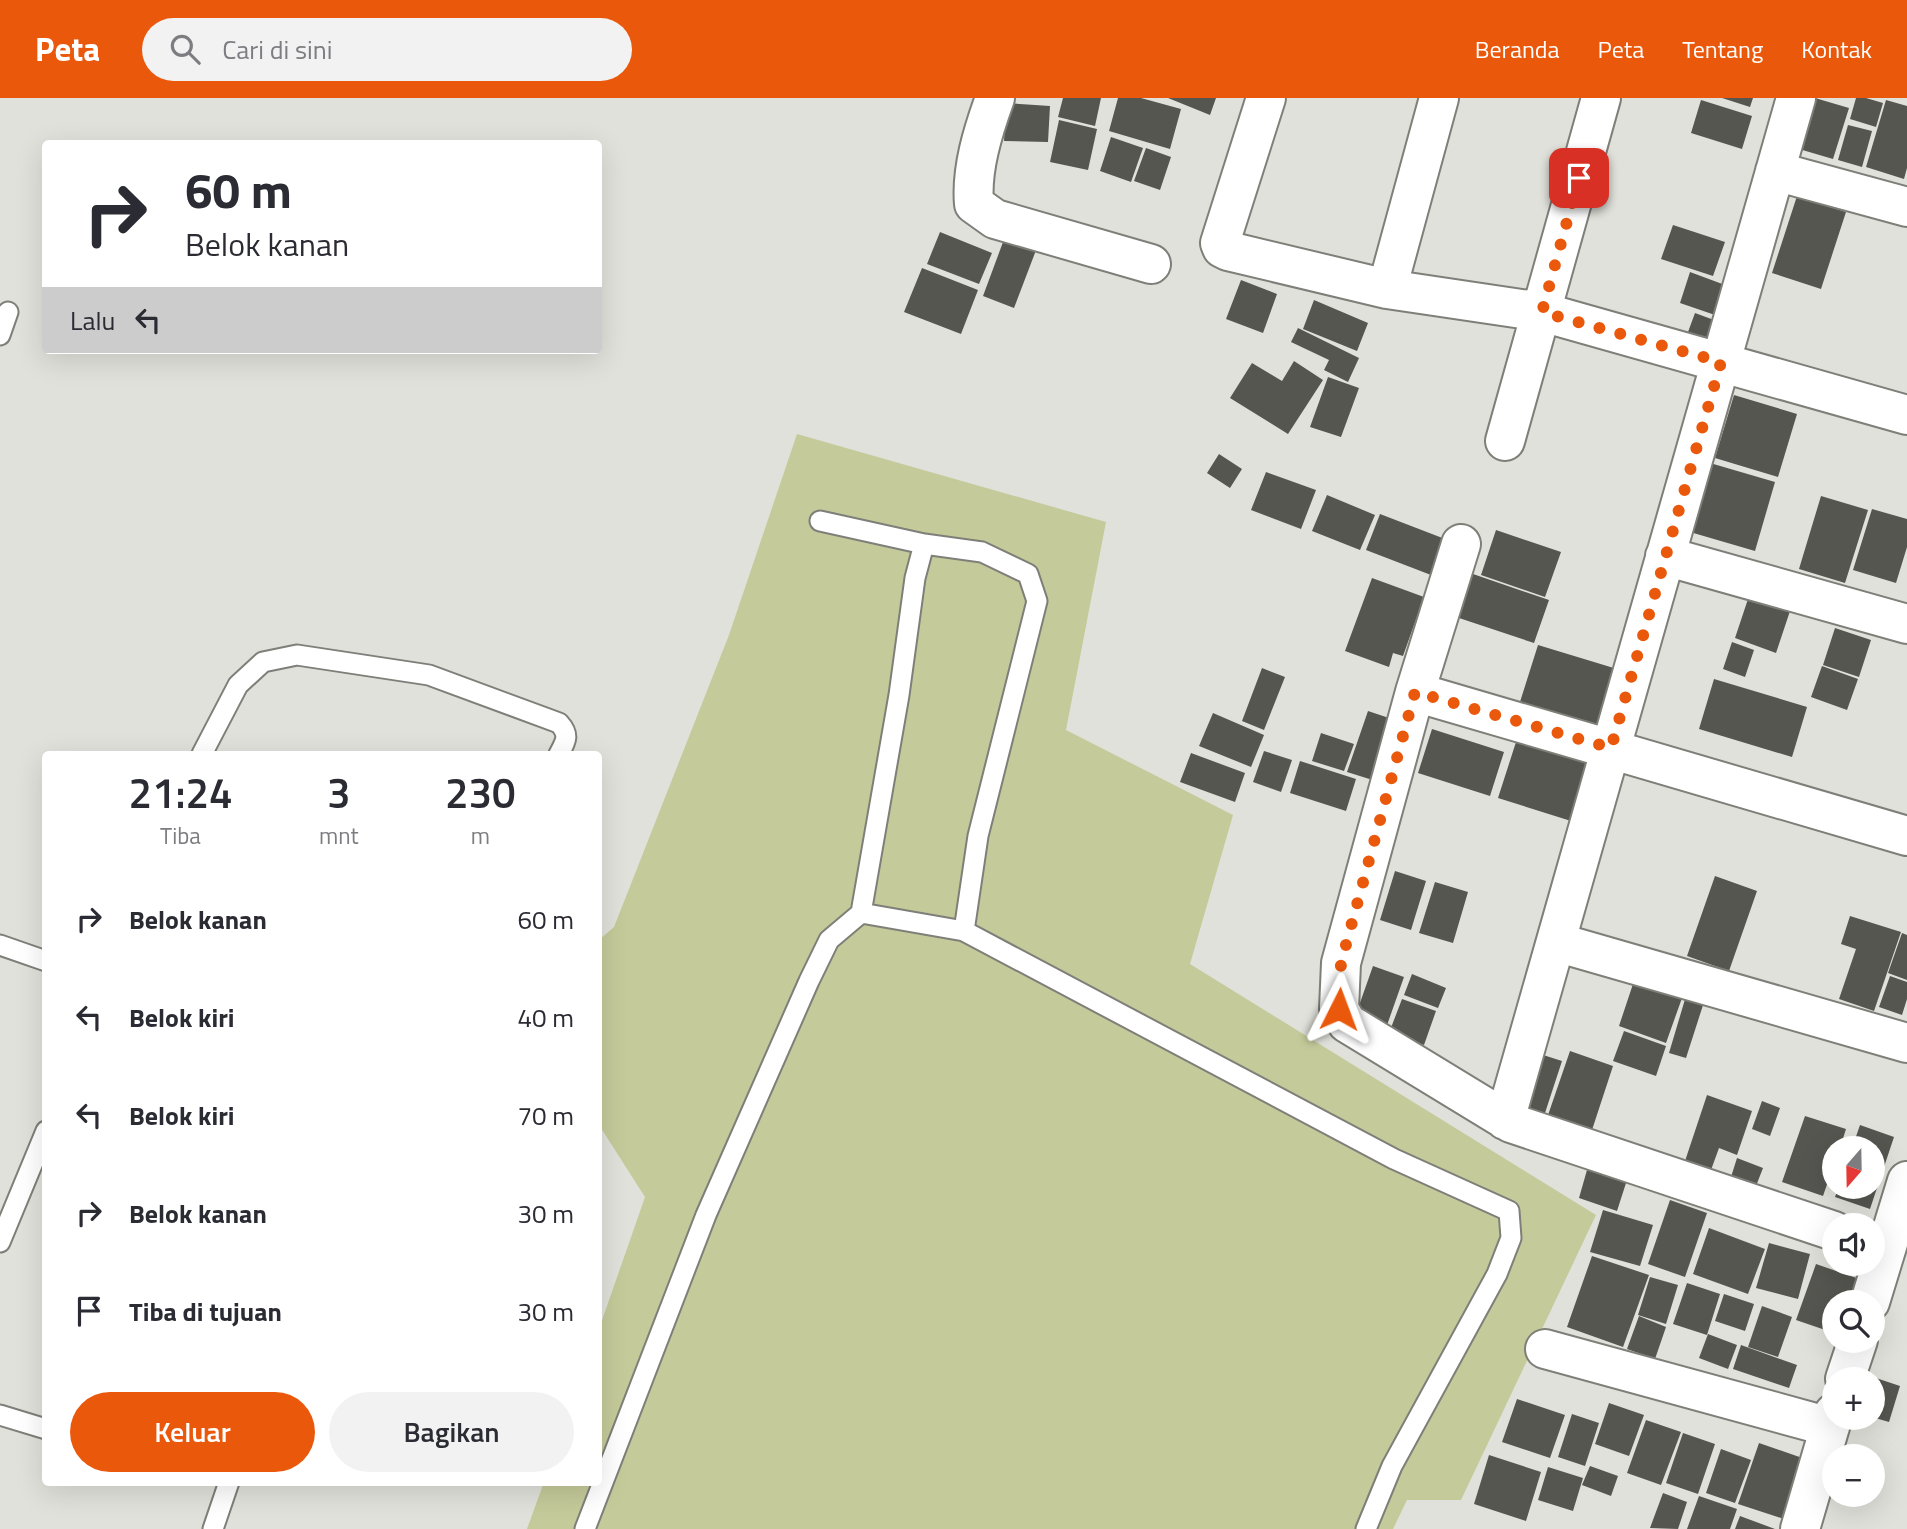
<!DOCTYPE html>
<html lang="id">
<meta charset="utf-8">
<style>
:root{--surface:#fff;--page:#f2f2f3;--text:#2b2b33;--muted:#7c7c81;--accent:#ea580c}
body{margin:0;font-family:"Titillium Web",sans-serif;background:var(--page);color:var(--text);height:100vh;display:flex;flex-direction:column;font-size:26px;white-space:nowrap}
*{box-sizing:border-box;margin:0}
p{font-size:23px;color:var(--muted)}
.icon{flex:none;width:38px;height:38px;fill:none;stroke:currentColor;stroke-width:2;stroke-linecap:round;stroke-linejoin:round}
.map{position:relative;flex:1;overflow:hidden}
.details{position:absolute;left:42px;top:653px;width:560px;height:735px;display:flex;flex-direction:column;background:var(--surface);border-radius:7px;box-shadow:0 7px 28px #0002}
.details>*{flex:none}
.top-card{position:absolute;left:42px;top:42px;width:560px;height:214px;border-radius:7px;box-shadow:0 7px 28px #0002;background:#fff;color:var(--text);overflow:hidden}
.needle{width:46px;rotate:200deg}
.fabs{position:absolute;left:1822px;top:1038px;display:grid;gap:14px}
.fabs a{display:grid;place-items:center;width:63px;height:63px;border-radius:50%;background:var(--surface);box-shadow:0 7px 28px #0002;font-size:35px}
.pin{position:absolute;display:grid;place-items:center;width:60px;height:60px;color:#fff;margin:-30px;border-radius:14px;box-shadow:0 4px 10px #0006}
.me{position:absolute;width:77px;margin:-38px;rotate:3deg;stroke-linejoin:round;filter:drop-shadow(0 0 5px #0008)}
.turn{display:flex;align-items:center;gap:24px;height:147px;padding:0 28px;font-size:32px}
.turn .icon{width:91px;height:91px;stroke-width:2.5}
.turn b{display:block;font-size:49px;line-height:60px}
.then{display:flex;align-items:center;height:66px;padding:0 28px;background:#0003;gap:14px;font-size:26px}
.eta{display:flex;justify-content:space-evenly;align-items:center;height:119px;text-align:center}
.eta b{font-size:42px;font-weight:600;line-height:49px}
.button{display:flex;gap:14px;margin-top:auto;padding:14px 28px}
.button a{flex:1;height:80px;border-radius:42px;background:var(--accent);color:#fff;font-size:28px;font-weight:600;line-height:80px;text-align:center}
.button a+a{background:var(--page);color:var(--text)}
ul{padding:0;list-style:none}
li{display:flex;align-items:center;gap:21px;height:98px;padding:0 28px}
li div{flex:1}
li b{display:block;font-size:26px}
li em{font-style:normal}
header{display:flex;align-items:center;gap:42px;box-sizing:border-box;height:98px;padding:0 35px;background:var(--accent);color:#fff}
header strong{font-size:33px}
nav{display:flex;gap:38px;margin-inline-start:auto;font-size:24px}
.search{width:490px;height:63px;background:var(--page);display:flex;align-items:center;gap:18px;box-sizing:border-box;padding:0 24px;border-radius:38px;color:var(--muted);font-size:26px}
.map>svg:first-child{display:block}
.green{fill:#c5ca9a}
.building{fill:#565651}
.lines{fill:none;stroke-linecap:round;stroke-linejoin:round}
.lane-casing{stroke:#7f7f79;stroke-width:23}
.street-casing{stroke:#7f7f79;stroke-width:42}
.lane{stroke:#fff;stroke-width:19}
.street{stroke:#fff;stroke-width:38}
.route{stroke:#ea580c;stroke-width:12;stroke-dasharray:0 21.6}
</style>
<header>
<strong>Peta</strong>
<div class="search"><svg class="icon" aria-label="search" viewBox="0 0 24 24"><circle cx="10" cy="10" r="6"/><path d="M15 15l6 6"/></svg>Cari di sini</div>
<nav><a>Beranda</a><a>Peta</a><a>Tentang</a><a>Kontak</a></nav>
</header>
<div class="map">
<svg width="1907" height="1431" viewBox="0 0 1907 1431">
<rect width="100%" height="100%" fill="#e0e1da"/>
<path class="green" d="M797 336 1106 424 1066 632 1233 717 1190 866 1596 1117 1461 1402H1407L1393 1431H527L544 1384H598L599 1231 645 1099 599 1027V842L614 829 729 537Z"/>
<path class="building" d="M1063 0H1101L1095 28 1058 19Z
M1118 0H1141L1181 11 1170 51 1109 33Z
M1168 0H1216L1210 17Z
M1722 0H1753L1750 9Z
M1815 0 1849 10 1833 61 1799 51Z
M1856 0H1866L1883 5 1876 29 1850 21Z
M1701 2 1752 18 1742 51 1691 35Z
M1886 2 1907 8V70L1904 81 1866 69Z
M1006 5 1050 8 1048 44 1004 43Z
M1059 22 1097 31 1088 72 1050 64Z
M1848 27 1872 33 1862 69 1838 62Z
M1111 39 1143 50 1131 84 1100 73Z
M1146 50 1171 59 1160 92 1134 83Z
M1797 98 1846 114 1821 191 1772 175Z
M1673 127 1725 144 1713 178 1661 161Z
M940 134 992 155 979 186 927 166Z
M1006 136 1038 147 1014 210 983 198Z
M922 170 978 192 961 236 904 214Z
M1690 174 1725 187 1715 217 1680 205Z
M1241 182 1277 196 1263 235 1226 221Z
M1314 202 1368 225 1357 253 1303 231Z
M1695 215 1714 222 1707 241 1688 234Z
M1298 230 1359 260 1348 284 1324 272 1329 262 1291 244Z
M1294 263 1323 282 1288 336 1230 300 1252 265 1282 283Z
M1328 279 1359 290 1341 339 1310 329Z
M1734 297 1797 316 1778 379 1715 360Z
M1219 356 1242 371 1230 390 1207 375Z
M1710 365 1775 384 1755 453 1690 434Z
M1266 374 1316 392 1301 431 1251 412Z
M1327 397 1375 417 1360 452 1312 433Z
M1821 398 1868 412 1845 485 1799 471Z
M1872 411 1907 421V449L1896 485 1853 472Z
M1380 416 1445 441 1431 477 1366 452Z
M1496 432 1561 454 1545 499 1481 477Z
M1473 476 1549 502 1534 545 1459 520Z
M1372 480 1424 499 1403 558 1393 555 1389 569 1345 553Z
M1751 492 1792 507 1776 555 1735 540Z
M1835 530 1871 542 1859 579 1823 567Z
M1732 544 1754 552 1745 579 1723 571Z
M1538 547 1617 571 1599 631 1519 607Z
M1822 568 1858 581 1847 612 1811 599Z
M1262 570 1285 579 1264 632 1242 623Z
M1714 581 1807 609 1792 659 1699 631Z
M1368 613 1398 623 1379 684 1347 674Z
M1213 615 1264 637 1251 669 1199 648Z
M1432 631 1504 654 1490 698 1418 675Z
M1321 635 1354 646 1344 673 1312 663Z
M1516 644 1589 666 1571 723 1498 700Z
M1264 653 1292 662 1281 694 1253 684Z
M1191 655 1245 675 1235 704 1180 684Z
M1300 663 1356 681 1346 713 1290 695Z
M1395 773 1426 783 1411 832 1380 822Z
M1715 778 1757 793 1729 873 1687 858Z
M1435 784 1468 794 1453 845 1419 835Z
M1850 818 1901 834 1874 913 1839 901 1856 851 1841 846Z
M1902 835 1907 837V882L1888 875Z
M1373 868 1404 879 1386 930 1355 919Z
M1412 876 1446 890 1438 910 1404 897Z
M1890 878 1907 884V901L1902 917 1879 909Z
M1634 883 1682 900 1666 945 1619 928Z
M1686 898 1704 904 1686 960 1669 955Z
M1402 901 1436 913 1424 947 1389 935Z
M1624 933 1666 948 1656 978 1613 963Z
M1570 953 1613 968 1591 1035 1547 1020Z
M1540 956 1562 963 1544 1018 1522 1010Z
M1707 997 1752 1013 1737 1057 1719 1050 1711 1072 1685 1063Z
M1762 1003 1780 1010 1770 1038 1752 1031Z
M1805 1018 1846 1031 1840 1050H1834V1066L1823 1098 1782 1084Z
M1860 1027 1894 1039 1870 1111 1835 1099 1839 1088H1872V1050H1852Z
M1737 1060 1763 1070 1756 1088 1731 1079Z
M1587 1072 1626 1085 1617 1113 1579 1100Z
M1670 1102 1707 1115 1685 1179 1648 1166Z
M1603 1112 1653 1127 1640 1168 1590 1154Z
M1709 1130 1765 1151 1748 1196 1693 1176Z
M1769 1145 1810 1156 1798 1201 1756 1190Z
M1592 1158 1649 1177 1623 1249 1567 1229Z
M1816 1166 1868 1184 1862 1204H1834V1235L1796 1222Z
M1650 1179 1678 1187 1666 1226 1638 1217Z
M1687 1185 1720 1196 1707 1237 1673 1226Z
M1724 1196 1754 1206 1745 1233 1715 1223Z
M1762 1208 1792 1219 1778 1259 1748 1249Z
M1639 1218 1666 1229 1655 1261 1627 1251Z
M1708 1236 1737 1247 1728 1271 1699 1260Z
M1741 1247 1797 1267 1789 1290 1733 1271Z
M1870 1278 1900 1288 1889 1324 1872 1319V1281H1869Z
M1517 1301 1565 1317 1550 1360 1502 1344Z
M1609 1305 1644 1317 1629 1358 1595 1346Z
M1572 1316 1599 1325 1585 1368 1558 1359Z
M1646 1322 1681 1334 1661 1387 1627 1375Z
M1683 1335 1715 1346 1698 1396 1666 1385Z
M1759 1345 1811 1363 1790 1423 1738 1406Z
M1721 1351 1751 1362 1735 1405 1706 1395Z
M1489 1357 1541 1374 1526 1423 1474 1406Z
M1590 1368 1618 1378 1611 1398 1582 1387Z
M1548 1369 1583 1380 1573 1413 1538 1402Z
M1663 1395 1687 1404 1678 1431 1650 1430Z
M1699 1398 1737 1411 1730 1431H1687Z
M1740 1418 1775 1431H1735Z"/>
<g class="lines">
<defs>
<path id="lane" d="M0 237 8 214
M820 423 924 446
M202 656 238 587 263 564 297 557 429 577 559 625C570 637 566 643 559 656
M861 815 899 597 915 480 924 446 982 454 1028 476 1037 503 978 738 964 833
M0 847 46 863
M0 1144 46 1033
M0 1317 46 1331
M213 1431 229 1384
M585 1431 706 1117 809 883 829 842 861 815 964 833 1394 1061 1509 1113 1511 1140 1497 1176 1392 1368 1366 1431"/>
<path id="street" d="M995 0C983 33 971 71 974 106L995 121 1151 166
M1266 0 1220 145 1222 150 1228 153 1387 191 1542 214 1907 317
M1775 73 1907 109
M1387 191 1439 0
M1505 343 1601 0
M1461 446 1415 594 1341 865 1339 911 1347 925 1511 1025 1834 1133
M1665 458 1907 526
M1415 594 1907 738
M1556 844 1907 945
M1505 1022 1796 0
M1870 1204 1907 1083
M1545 1251 1830 1329
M1845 1281 1858 1242
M1800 1431 1834 1315"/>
</defs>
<use href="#lane" class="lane-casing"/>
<use href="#street" class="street-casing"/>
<use href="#lane" class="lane"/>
<use href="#street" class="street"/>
</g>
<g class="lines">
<path class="route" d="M1339 911 1341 865 1415 594 1611 650 1721 264 1542 214 1579 80"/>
</g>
</svg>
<div class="fabs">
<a><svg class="needle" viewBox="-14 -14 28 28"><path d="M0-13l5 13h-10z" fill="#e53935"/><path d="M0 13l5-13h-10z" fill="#7c7c81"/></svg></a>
<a><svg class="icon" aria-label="sound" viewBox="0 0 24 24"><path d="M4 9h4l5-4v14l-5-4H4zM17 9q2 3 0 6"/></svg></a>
<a><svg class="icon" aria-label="search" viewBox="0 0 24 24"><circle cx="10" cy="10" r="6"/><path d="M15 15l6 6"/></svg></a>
<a>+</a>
<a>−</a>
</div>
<div class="pin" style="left:1579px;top:80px;background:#d93025"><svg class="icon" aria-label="arrive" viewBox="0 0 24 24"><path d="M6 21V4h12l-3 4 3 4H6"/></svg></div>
<svg class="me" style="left:1339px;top:911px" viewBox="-20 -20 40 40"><path d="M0-17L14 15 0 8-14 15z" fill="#ea580c" stroke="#fff" stroke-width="4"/></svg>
<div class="top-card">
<div class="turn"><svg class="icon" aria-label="right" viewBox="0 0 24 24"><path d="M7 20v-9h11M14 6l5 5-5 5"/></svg><div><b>60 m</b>Belok kanan</div></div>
<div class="then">Lalu<svg class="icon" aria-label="left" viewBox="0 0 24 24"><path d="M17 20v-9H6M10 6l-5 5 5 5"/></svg></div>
</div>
<section class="details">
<div class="eta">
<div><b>21:24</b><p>Tiba</p></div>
<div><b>3</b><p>mnt</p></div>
<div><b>230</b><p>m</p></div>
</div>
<ul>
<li><svg class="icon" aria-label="right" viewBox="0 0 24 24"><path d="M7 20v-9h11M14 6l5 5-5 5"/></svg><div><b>Belok kanan</b></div><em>60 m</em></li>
<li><svg class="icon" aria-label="left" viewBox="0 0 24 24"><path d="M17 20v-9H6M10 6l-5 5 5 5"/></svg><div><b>Belok kiri</b></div><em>40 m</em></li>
<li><svg class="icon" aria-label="left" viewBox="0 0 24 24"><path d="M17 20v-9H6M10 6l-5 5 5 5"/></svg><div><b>Belok kiri</b></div><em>70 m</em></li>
<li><svg class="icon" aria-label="right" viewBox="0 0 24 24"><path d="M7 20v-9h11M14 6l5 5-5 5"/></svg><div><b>Belok kanan</b></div><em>30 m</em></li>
<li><svg class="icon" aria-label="arrive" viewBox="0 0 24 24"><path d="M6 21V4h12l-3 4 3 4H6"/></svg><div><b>Tiba di tujuan</b></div><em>30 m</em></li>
</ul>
<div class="button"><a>Keluar</a><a>Bagikan</a></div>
</section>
</div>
